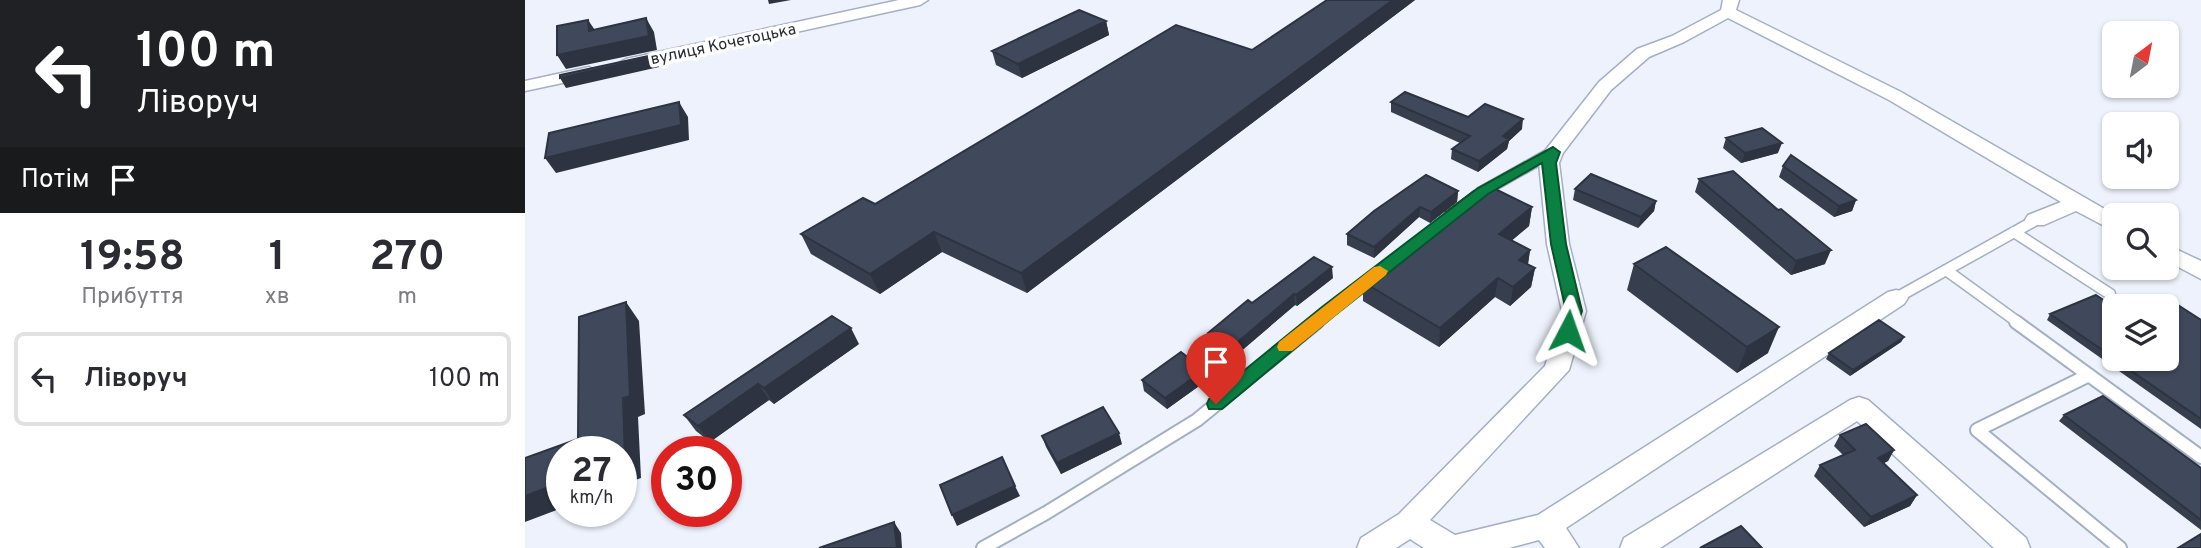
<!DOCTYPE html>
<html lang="uk">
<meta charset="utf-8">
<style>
:root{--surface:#fff;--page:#f7f7f7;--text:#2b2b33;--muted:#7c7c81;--line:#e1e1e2}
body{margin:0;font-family:Overpass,sans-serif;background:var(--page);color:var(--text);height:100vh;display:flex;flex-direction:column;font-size:26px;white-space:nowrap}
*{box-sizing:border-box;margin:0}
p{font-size:23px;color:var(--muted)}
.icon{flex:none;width:38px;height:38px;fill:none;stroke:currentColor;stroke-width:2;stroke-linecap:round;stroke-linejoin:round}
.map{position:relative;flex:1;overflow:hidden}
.sheet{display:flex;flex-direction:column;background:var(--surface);width:525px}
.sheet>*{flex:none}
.banner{background:#202124;color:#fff;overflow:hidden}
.needle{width:46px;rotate:32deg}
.fabs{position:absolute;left:1577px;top:21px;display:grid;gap:14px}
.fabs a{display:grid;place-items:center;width:77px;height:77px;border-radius:10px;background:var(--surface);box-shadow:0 2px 5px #0004;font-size:35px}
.speed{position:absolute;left:21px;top:436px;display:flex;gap:14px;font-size:35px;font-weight:700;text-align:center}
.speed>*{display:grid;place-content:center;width:91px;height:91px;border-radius:50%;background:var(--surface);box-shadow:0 2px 5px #0004;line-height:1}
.speed small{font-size:18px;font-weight:400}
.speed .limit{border:10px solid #d22;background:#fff;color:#111}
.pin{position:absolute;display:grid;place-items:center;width:60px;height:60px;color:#fff;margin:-72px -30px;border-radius:50% 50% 50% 0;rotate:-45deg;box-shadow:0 0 7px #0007}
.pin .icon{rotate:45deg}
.me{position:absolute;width:77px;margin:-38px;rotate:4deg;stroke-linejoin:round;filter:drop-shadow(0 0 5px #0008)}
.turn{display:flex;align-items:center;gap:24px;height:147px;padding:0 21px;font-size:32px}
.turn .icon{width:91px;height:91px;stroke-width:2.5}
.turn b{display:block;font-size:49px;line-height:60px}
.then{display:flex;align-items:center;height:66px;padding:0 21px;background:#0003;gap:14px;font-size:26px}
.eta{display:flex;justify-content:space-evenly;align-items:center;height:119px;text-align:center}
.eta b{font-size:42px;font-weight:700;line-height:49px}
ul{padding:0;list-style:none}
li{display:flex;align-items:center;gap:21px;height:94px;margin:0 14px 10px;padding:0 7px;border:4px solid var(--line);border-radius:10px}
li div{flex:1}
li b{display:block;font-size:26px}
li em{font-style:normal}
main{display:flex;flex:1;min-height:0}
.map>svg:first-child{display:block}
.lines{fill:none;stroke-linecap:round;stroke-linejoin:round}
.lane-far1-casing{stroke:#a4afc4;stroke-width:13}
.lane-casing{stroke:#a4afc4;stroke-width:16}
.street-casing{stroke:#a4afc4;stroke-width:3}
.lane-far1{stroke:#fff;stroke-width:10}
.lane{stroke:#fff;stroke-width:12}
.street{fill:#fff;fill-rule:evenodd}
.wall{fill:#373f4e}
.shaded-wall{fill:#2d3340}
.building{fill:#40495b;stroke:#2d3340;stroke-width:2}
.route{fill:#0b8043;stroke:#07532c;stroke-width:2}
.slow{fill:#f59e0b}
.labels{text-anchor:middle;stroke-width:7;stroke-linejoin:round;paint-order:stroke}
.far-street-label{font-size:16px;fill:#262a32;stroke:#fff}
</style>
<main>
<section class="sheet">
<div class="banner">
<div class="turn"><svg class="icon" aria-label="left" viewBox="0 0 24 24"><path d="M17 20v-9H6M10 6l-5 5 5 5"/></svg><div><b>100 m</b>Ліворуч</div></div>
<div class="then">Потім<svg class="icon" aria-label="arrive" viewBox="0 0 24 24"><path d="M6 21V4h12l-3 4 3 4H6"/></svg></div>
</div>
<div class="eta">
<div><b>19:58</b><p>Прибуття</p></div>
<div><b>1</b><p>хв</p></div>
<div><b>270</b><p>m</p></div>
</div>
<ul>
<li><svg class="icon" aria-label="left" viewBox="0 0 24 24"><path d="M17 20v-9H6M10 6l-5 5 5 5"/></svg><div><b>Ліворуч</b></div><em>100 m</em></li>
</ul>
</section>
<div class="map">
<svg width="1676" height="548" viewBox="0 0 1676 548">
<rect width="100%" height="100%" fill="#eef2fc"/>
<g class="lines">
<defs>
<path id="lane-far1" d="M955 193 1026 153
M1489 232 1585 294
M1421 270 1494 323
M1371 298 1511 220
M790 323 848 276"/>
<path id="lane" d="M1491 322 1676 457
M1564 375 1452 430 1595 548
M458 548 521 513 672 420 792 322"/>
<path id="street" d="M374 0H403L395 5 101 69 92 64 101 59Z
M1198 0H1214L1211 10 1376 92 1590 215 1589 231 1551 211 1519 225H1503L1500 220 1503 215 1536 202 1364 100 1203 18 1159 42 1124 57 1086 90 1038 153 1034 163 1044 244 1061 311 1044 370 905 520 930 535 1013 515 1363 292 1371 290 1379 292 1383 298 1379 304 1041 528 1054 548H1020L1014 540 984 548H899L885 539 871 548H832L836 538 874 514 1020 366 1037 311 1022 244 1014 163 1019 152 1074 82 1112 49 1147 36 1196 10Z
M64 67 73 72 70 76 0 91V81Z
M1642 245 1676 261V279L1642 261Z
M1334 397 1343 400 1501 538 1505 548H1469L1332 421 1135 548H1095L1099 538 1325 400Z"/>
</defs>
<use href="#lane-far1" class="lane-far1-casing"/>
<use href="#lane" class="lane-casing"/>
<use href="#street" class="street-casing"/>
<use href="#lane-far1" class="lane-far1"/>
<use href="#lane" class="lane"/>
<use href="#street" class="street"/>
</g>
<path class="wall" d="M802 0H890L502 293 417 252 355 294 286 254 276 234 727 50Z
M581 21 584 35 497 78 471 65 467 51Z
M866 102 943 117 997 129 984 141 982 149 953 172 926 159 927 149 935 143 866 112Z
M1201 138 1253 153 1216 163 1198 148Z
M1258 166 1331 200 1327 211 1309 217 1254 177Z
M1174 179 1300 264 1266 275 1170 192Z
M1050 189 1131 201 1129 211 1113 228 1048 200Z
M933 191 932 202 905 223 894 217 849 258 822 245V234Z
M954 193 1007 207 1004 226 986 241 1005 250 1003 265 1010 268 1006 287 985 306 970 297 914 347 838 301V282L920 219 921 212Z
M1109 264 1243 353 1212 373 1102 290Z
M808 278 772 306 770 305 708 358 685 344 683 333 727 303Z
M1525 314 1589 359 1676 320V429L1522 320Z
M1379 337 1376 342 1325 376 1301 359 1304 353Z
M334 344 249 404 244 400 185 442 171 431 159 415Z
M679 370 681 381 642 409 619 391 617 380Z
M1539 415 1676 468V530L1534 421Z
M1315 435 1369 450 1363 461 1359 463 1392 495 1385 506 1339 527 1289 476 1295 465 1318 455 1309 446Z
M517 436 597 444 536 474 521 447Z"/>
<path class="shaded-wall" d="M243 0H266L244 4Z
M868 0H890L502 293 496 273Z
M121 18 129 32 132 50 41 69 32 55Z
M63 20 72 33 64 31Z
M581 21 584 35 497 78 493 64Z
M128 55 134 67 41 88 35 78Z
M154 102 163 117 164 140 31 173 20 158Z
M998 119 997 129 984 141 982 149 953 172 954 161 978 136Z
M1257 143 1253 153 1216 163 1220 153Z
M933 191 932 202 905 223 906 212Z
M1331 200 1327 211 1309 217 1314 206Z
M1131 201 1129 211 1113 228 1116 217Z
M895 207 894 217 849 258V247Z
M1007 207 1004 226 972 253 974 234Z
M409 232 417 252 355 294 345 274Z
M1005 250 1002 269 994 260Z
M1306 250 1300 264 1266 275 1271 261Z
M807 267 808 278 772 306 771 295Z
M1010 268 1006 287 985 306 988 287Z
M973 278 970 297 914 347 915 328Z
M769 294 770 305 708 358 707 347Z
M101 302 114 321 120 414 113 417 116 478 96 485Z
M1254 327 1243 353 1212 373 1222 347Z
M326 328 334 344 249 404 239 388Z
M1379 337 1376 342 1325 376 1328 370Z
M679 370 681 381 642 409 640 398Z
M233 384 244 400 185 442 173 426Z
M594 433 597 444 536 474 532 463Z
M1369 450 1363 461 1347 469 1353 458Z
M37 482V508L0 522V496Z
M490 486 495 496 432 526 427 515Z
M1392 495 1385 506 1339 527 1346 517Z
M369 522 376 533 377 548H372Z"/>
<path class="building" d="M802 0H868L496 273 409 232 345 274 276 234 338 198 350 204 651 25 727 50Z
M554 10 581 21 493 64 467 51Z
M121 18 124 36 32 55V26L63 20 64 31Z
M128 55V57L35 78V75Z
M880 92 943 117 960 104 998 119 978 136 984 139 954 161 927 149 945 136 866 102Z
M154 102 156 125 20 158 24 133Z
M1237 128 1257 143 1220 153 1201 138Z
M1266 155 1331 200 1314 206 1258 166Z
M1208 171 1253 210 1256 209 1306 250 1271 261 1174 179Z
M1066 174 1131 201 1116 217 1050 189Z
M901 175 933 191 906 212 895 207 849 247 822 234 849 211Z
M964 186 1007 207 974 234 1005 250 994 260 1010 268 988 287 973 278 915 328 838 282 926 215 921 212 949 191 954 193Z
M1141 247 1254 327 1222 347 1109 264Z
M789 257 807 267 771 295 769 294 707 347 683 333 723 300 727 303Z
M1571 295 1589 307V358L1525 314Z
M1639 296 1676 320V419L1589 359H1642V306H1614Z
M101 302 105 396 98 398 100 459 96 461V452H37V482L0 496V458L53 439 54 317Z
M307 316 326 328 239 388 233 384 173 426 159 415Z
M1354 320 1379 337 1328 370 1304 353Z
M656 352 679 370 640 398 617 380Z
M1578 396 1676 468V520L1539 415Z
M578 407 594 433 532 463 517 436Z
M1341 424 1369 450 1353 458 1392 495 1346 517 1295 465 1330 450 1315 435Z
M477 457 490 486 427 515 415 485Z
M369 522 372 548H294Z
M1216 526 1237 548H1175Z
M1676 534V548H1653Z"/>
<path class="route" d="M1028 147 1035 152 1031 163 1041 244 1057 311 1049 335 1043 337 1035 331 1041 311 1026 244 1017 163 963 194 809 316 697 409H684L682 404 684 399 797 307 953 188Z"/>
<path class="slow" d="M855 266 863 271 861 275 767 351H754L752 347 754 342 849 267Z"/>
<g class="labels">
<g class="far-street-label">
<text transform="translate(198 43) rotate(-12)" y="6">вулиця Кочетоцька</text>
</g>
</g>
</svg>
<div class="fabs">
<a><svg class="needle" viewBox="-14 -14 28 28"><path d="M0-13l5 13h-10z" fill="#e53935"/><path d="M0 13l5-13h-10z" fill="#7c7c81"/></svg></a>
<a><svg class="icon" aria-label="sound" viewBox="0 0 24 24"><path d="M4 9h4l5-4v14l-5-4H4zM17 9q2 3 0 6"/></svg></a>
<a><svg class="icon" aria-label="search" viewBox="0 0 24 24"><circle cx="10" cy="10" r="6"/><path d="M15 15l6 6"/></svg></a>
<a><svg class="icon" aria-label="layers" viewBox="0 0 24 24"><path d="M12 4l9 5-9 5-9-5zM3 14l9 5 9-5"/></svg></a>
</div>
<div class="speed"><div>27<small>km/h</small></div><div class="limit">30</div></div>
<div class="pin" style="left:691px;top:404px;background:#d93025"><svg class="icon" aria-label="arrive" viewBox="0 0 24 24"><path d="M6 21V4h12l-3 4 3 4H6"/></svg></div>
<svg class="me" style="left:1043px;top:331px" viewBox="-20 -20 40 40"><path d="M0-17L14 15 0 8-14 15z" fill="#0b8043" stroke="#fff" stroke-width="4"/></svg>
</div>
</main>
